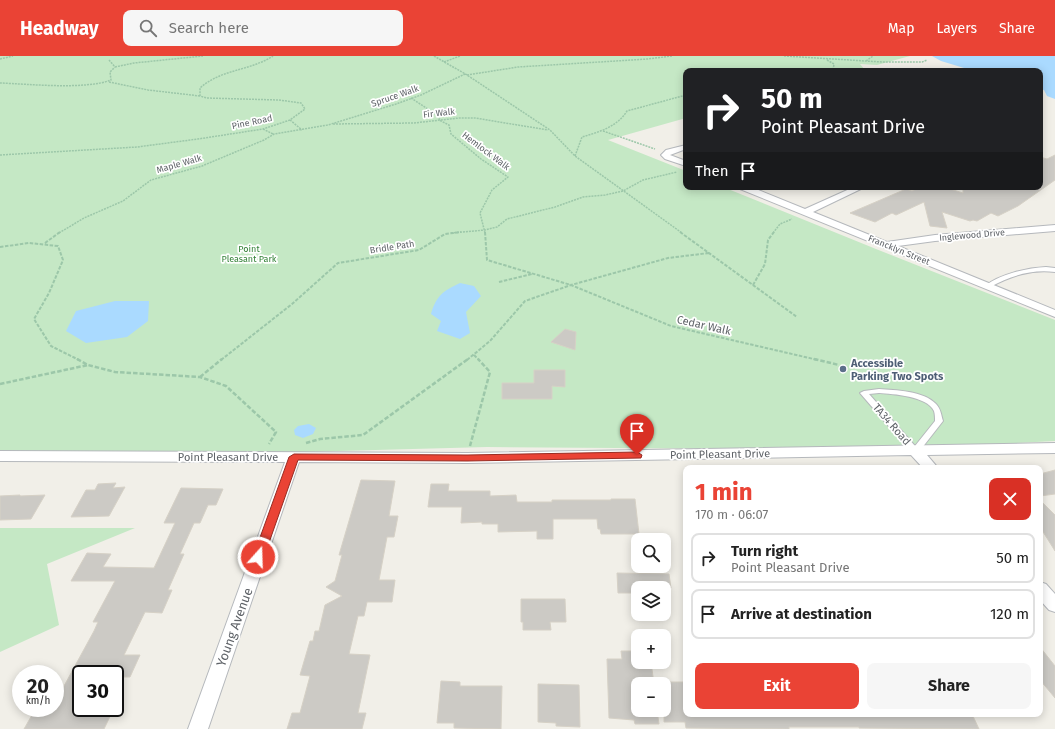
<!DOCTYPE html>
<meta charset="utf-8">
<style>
:root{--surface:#fff;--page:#f6f6f6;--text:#222;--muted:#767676;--line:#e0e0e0;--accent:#ea4335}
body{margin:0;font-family:"Fira Sans",sans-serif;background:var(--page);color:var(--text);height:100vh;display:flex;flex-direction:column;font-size:15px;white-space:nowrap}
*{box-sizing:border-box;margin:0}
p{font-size:13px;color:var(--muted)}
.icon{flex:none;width:22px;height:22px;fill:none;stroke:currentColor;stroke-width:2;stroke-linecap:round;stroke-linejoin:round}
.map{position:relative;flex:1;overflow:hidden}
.sheet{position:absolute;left:683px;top:409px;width:360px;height:252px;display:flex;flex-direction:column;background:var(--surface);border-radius:8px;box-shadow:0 2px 10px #0003}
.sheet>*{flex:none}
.guide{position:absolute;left:683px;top:12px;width:360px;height:122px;border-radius:8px;box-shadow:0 2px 10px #0003;background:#202124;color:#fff;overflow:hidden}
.buttons{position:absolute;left:631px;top:477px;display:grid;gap:8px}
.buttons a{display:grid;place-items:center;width:40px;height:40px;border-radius:8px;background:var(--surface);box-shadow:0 2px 10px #0003;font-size:20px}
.speed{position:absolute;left:12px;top:609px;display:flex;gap:8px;font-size:20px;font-weight:700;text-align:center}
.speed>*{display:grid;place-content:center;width:52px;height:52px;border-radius:50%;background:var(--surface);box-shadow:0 2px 10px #0003;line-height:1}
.speed small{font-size:10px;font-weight:400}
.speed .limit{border:2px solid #111;border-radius:6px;background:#fff;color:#111}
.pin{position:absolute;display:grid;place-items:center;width:34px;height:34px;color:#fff;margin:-41px -17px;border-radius:50% 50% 50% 0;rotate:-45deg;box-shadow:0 0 4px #0007}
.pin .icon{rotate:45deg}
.me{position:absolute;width:44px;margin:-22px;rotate:20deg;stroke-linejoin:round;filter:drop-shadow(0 0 3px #0008)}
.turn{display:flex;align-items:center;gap:14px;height:84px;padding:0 12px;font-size:18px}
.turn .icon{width:52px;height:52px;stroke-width:2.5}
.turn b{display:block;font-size:28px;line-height:34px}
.then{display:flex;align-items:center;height:38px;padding:0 12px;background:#0003;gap:8px;font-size:15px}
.round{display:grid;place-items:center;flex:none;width:42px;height:42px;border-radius:8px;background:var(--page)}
.headline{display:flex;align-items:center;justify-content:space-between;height:68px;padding:0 12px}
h1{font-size:24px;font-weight:700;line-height:30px;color:var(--accent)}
.action{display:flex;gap:8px;margin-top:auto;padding:8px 12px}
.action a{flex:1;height:46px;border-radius:8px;background:var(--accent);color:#fff;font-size:16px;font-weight:700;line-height:46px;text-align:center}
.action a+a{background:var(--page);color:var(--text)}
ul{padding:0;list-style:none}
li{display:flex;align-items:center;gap:12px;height:50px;margin:0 8px 6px;padding:0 4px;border:2px solid var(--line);border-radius:8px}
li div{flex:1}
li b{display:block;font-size:15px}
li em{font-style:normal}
header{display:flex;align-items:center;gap:24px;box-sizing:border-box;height:56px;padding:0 20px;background:var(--accent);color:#fff}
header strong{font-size:19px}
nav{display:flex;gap:22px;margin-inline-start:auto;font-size:14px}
.search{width:280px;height:36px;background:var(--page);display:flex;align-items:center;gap:10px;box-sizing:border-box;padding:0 14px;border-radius:8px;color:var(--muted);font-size:15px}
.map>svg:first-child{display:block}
.green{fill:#c5e8c5}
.water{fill:#aadaff}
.building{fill:#cccac5;stroke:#d6d1c6}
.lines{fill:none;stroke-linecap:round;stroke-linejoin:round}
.lane-casing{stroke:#b5b8bc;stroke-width:2}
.street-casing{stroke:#b5b8bc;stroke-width:2}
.path-far2{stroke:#9cc7a9;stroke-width:1.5;stroke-dasharray:2 1;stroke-linecap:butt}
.path-far1{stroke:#9cc7a9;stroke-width:2;stroke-dasharray:3.5 1.5;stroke-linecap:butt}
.path{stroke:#9cc7a9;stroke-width:2.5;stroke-dasharray:4.5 2;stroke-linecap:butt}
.lane{fill:#fff;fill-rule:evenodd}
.street{fill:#fff;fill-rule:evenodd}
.route{fill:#ea4335;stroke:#982c22}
.service-dot{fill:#5c6f8a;stroke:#fff;stroke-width:1.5}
.labels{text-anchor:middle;stroke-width:3.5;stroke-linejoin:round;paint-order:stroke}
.far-street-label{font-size:9px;fill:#5f6368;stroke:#fff}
.far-park-label{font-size:9px;fill:#348238;stroke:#fff}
.street-label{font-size:11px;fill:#5f6368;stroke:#fff}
.service-label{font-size:11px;font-weight:bold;fill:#4e5e75;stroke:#fff;text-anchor:start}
.near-street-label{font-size:13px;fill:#5f6368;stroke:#fff}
</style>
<header>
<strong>Headway</strong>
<div class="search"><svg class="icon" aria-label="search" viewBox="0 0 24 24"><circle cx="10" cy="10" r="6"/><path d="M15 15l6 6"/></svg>Search here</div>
<nav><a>Map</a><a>Layers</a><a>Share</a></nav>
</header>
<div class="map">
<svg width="1055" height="673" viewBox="0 0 1055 673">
<rect width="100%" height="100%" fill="#f1efe8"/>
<path class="green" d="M0 0H910L877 9 860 8 865 14 860 15H686V62L608 84 686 115V131H723L876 193 1055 264V385L887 394 487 391 264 397 0 398Z
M0 472H135L47 508 59 569 0 596Z"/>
<path class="water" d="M932 0H1055V43L1047 40 1044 34 1040 33V15H974L941 5Z
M460 227 474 230 481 240 466 256 470 277 460 283 437 275 441 265 431 258C436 240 443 235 460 227Z
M115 245H149L148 265 127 281 86 287 66 275 76 255Z
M309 368 316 372 313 378 303 382 295 379 294 374 298 370Z"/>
<path class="building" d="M1055 99V124L1018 150 998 160 991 157 977 165 973 164 970 165 942 156 947 172 930 170 924 146 896 159 892 157 875 166 850 157 906 133 912 135 921 131H954L950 133 963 137V131H1040V101L1047 103Z
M565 273 576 276 575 294 551 286Z
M534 314H565V331L552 330V343H502V327H534Z
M1055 414V438L1040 440V418Z
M361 424 395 425 389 460H398L394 481H387L379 524H395L392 546H367L364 560H358L349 598 370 599 358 657H366L362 673H287L292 657H300L310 620 300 619 310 585H313L315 575H319L325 549 342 540 326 531 335 525 342 499H339Z
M116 427 113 432 125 431 109 460 71 461 86 434H95L98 428Z
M431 428H449L448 435H490V440L516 439 517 446H552V444H611V443H635L639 478H601L600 473H598L597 463H553V483H537V475L498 476V468H482V466L461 467 462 451H428Z
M181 432 223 433 216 449H208L200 467H194L180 498H184L168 534H172L162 557 145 556 124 599H140L130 621H115V618H81V652H114L104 673H24L36 652H55V641H58L94 575 98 566H93L115 525H71L87 497 111 498 103 511 154 512 175 467H164Z
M20 439V440L45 439 31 463 0 464V440Z
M1040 444 1055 459V495L1040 471Z
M617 517 669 518 671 532H638V537H618Z
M521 543H565L566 566H550L551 574H523V566H521Z
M1040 591 1055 610V642L1040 624Z
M621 595H636L638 606H651L654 628H638V654H657L659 668H635L634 664 609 662 607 603H622Z
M441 625 460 626V630H502L501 673 454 672V667H437Z
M664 626H686V658H972L979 673 859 672V671H789V673L686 672 685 666H664Z
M538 628 579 629 580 671 556 670V667L538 666Z"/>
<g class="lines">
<defs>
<path id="lane" d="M1046 211 1055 212V216C1031 213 1011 220 990 231L988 232 985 230C1000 218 1027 212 1046 211Z
M879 333C895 334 924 335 936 348 941 353 941 359 943 365L918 397H912L860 337 864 335ZM879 337C893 338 927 340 934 355 935 358 935 362 935 365L915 390 869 338Z"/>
<path id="street" d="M686 89V93L670 99 686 105V110L665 103 661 99 666 94Z
M739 131H751L805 153 854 131H865L813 156 887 186 935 179 1055 169V175L935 185 898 190 1055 254V261L740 133Z
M1055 387V397L927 399 938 412H923L911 399 467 407 299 406 208 673H188L285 406 0 405V395L467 397Z
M1040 526 1046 528 1055 538V556L1049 554 1040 544Z"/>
</defs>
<use href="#lane" class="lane-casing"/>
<use href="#street" class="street-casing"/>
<path class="path-far2" d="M434 0 467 19 550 74 575 100 682 177
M784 0 882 6H922L927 4
M0 3 13 0
M109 4 115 11
M827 4 834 8 833 15
M866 5 873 0
M444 6 460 0
M115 11 134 7 203 0
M467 19 518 11 648 3 672 0
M109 26 148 34 200 40
M0 27C29 28 85 34 111 24L110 16 115 11
M411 42 440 61 439 64 449 69 451 78 481 103 508 121 492 134 480 157 485 177
M290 64 302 74
M333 68 414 67 459 62H475L548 74
M263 73 273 78
M603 75 655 93
M0 99 137 91 198 83 263 73 290 64 305 53 301 47 279 44 207 42 200 40V32C221 13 250 15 273 0
M575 100 582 81C599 76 617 71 627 55L686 39
M59 177 84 162 123 145 151 124 202 110 264 84 274 78 328 69 396 48 421 39 465 18
M451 177 485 174 497 171 507 163 555 151 583 141 605 139 623 135 643 124 677 116
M773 177 780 168 792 163"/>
<path class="path-far1" d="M485 176 487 204 571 229 671 270 818 304
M680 176 797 261
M45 187 60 176
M0 191 29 187 58 190 63 204 49 237 34 263 51 290 79 304
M499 226 532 218
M753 229 765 208 768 184 774 176
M474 299 479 304
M221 304 292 248 338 207 419 194 445 178 461 176
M467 304 490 285 525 245 571 229 668 202 709 197"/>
<path class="path" d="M77 303 88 309 115 316 200 321 226 330 276 376 269 388
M814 303 839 309
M200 321 222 303
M0 328 88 309
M306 387 320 383 363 379 468 303
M470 390 490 316 478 303"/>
<use href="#lane" class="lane"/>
<use href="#street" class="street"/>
</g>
<path class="route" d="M637 396 642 399 641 402 467 405 298 404 264 501 263 504 258 506 254 504 253 501 289 401 294 398 467 399Z"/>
<circle class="service-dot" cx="843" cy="313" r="4"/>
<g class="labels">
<g class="far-street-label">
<text transform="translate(395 40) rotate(-19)" y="3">Spruce Walk</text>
<text transform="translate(439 57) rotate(-6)" y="3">Fir Walk</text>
<text transform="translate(252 66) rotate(-12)" y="3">Pine Road</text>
<text transform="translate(486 95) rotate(37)" y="3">Hemlock Walk</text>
<text transform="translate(179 108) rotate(-16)" y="3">Maple Walk</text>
<text transform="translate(972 179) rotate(-5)" y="3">Inglewood Drive</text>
<text transform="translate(392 191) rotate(-9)" y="3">Bridle Path</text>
<text transform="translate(899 194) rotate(22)" y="3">Francklyn Street</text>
</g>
<g class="far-park-label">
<text x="249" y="196">Point<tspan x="249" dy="10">Pleasant Park</tspan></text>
</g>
<g class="street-label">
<text transform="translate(704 269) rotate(13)" y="4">Cedar Walk</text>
<text transform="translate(892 368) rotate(49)" y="4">TA34 Road</text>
<text transform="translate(720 398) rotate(-1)" y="4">Point Pleasant Drive</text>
<text x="228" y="405">Point Pleasant Drive</text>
</g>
<g class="service-label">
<text x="851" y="311">Accessible<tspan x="851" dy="13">Parking Two Spots</tspan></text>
</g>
<g class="near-street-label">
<text transform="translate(234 571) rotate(-70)" y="5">Young Avenue</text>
</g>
</g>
</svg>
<div class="buttons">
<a><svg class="icon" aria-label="search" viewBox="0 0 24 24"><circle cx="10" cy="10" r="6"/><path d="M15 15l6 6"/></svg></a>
<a><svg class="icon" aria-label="layers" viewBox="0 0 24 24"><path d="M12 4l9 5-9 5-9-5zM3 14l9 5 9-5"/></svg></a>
<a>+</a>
<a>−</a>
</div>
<div class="speed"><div>20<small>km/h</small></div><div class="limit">30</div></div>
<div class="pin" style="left:637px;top:399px;background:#d93025"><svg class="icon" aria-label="arrive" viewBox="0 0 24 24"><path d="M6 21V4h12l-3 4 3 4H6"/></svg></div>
<svg class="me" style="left:258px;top:501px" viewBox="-20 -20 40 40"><circle r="17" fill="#ea4335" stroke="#fff" stroke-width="3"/><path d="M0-11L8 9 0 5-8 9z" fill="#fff"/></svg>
<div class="guide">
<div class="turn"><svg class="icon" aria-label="right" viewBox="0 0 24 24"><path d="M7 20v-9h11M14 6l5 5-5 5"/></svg><div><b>50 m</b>Point Pleasant Drive</div></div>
<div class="then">Then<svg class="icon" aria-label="arrive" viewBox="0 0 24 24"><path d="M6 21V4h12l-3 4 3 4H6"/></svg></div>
</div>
<section class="sheet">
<div class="headline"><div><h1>1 min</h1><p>170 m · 06:07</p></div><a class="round" style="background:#d93025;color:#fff"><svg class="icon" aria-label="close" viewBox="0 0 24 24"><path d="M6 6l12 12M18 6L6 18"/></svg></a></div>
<ul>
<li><svg class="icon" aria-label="right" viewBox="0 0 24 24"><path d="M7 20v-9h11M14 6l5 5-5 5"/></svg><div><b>Turn right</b><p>Point Pleasant Drive</p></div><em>50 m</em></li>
<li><svg class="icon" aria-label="arrive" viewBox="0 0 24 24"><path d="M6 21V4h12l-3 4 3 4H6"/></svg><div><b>Arrive at destination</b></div><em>120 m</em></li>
</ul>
<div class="action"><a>Exit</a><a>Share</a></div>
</section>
</div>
